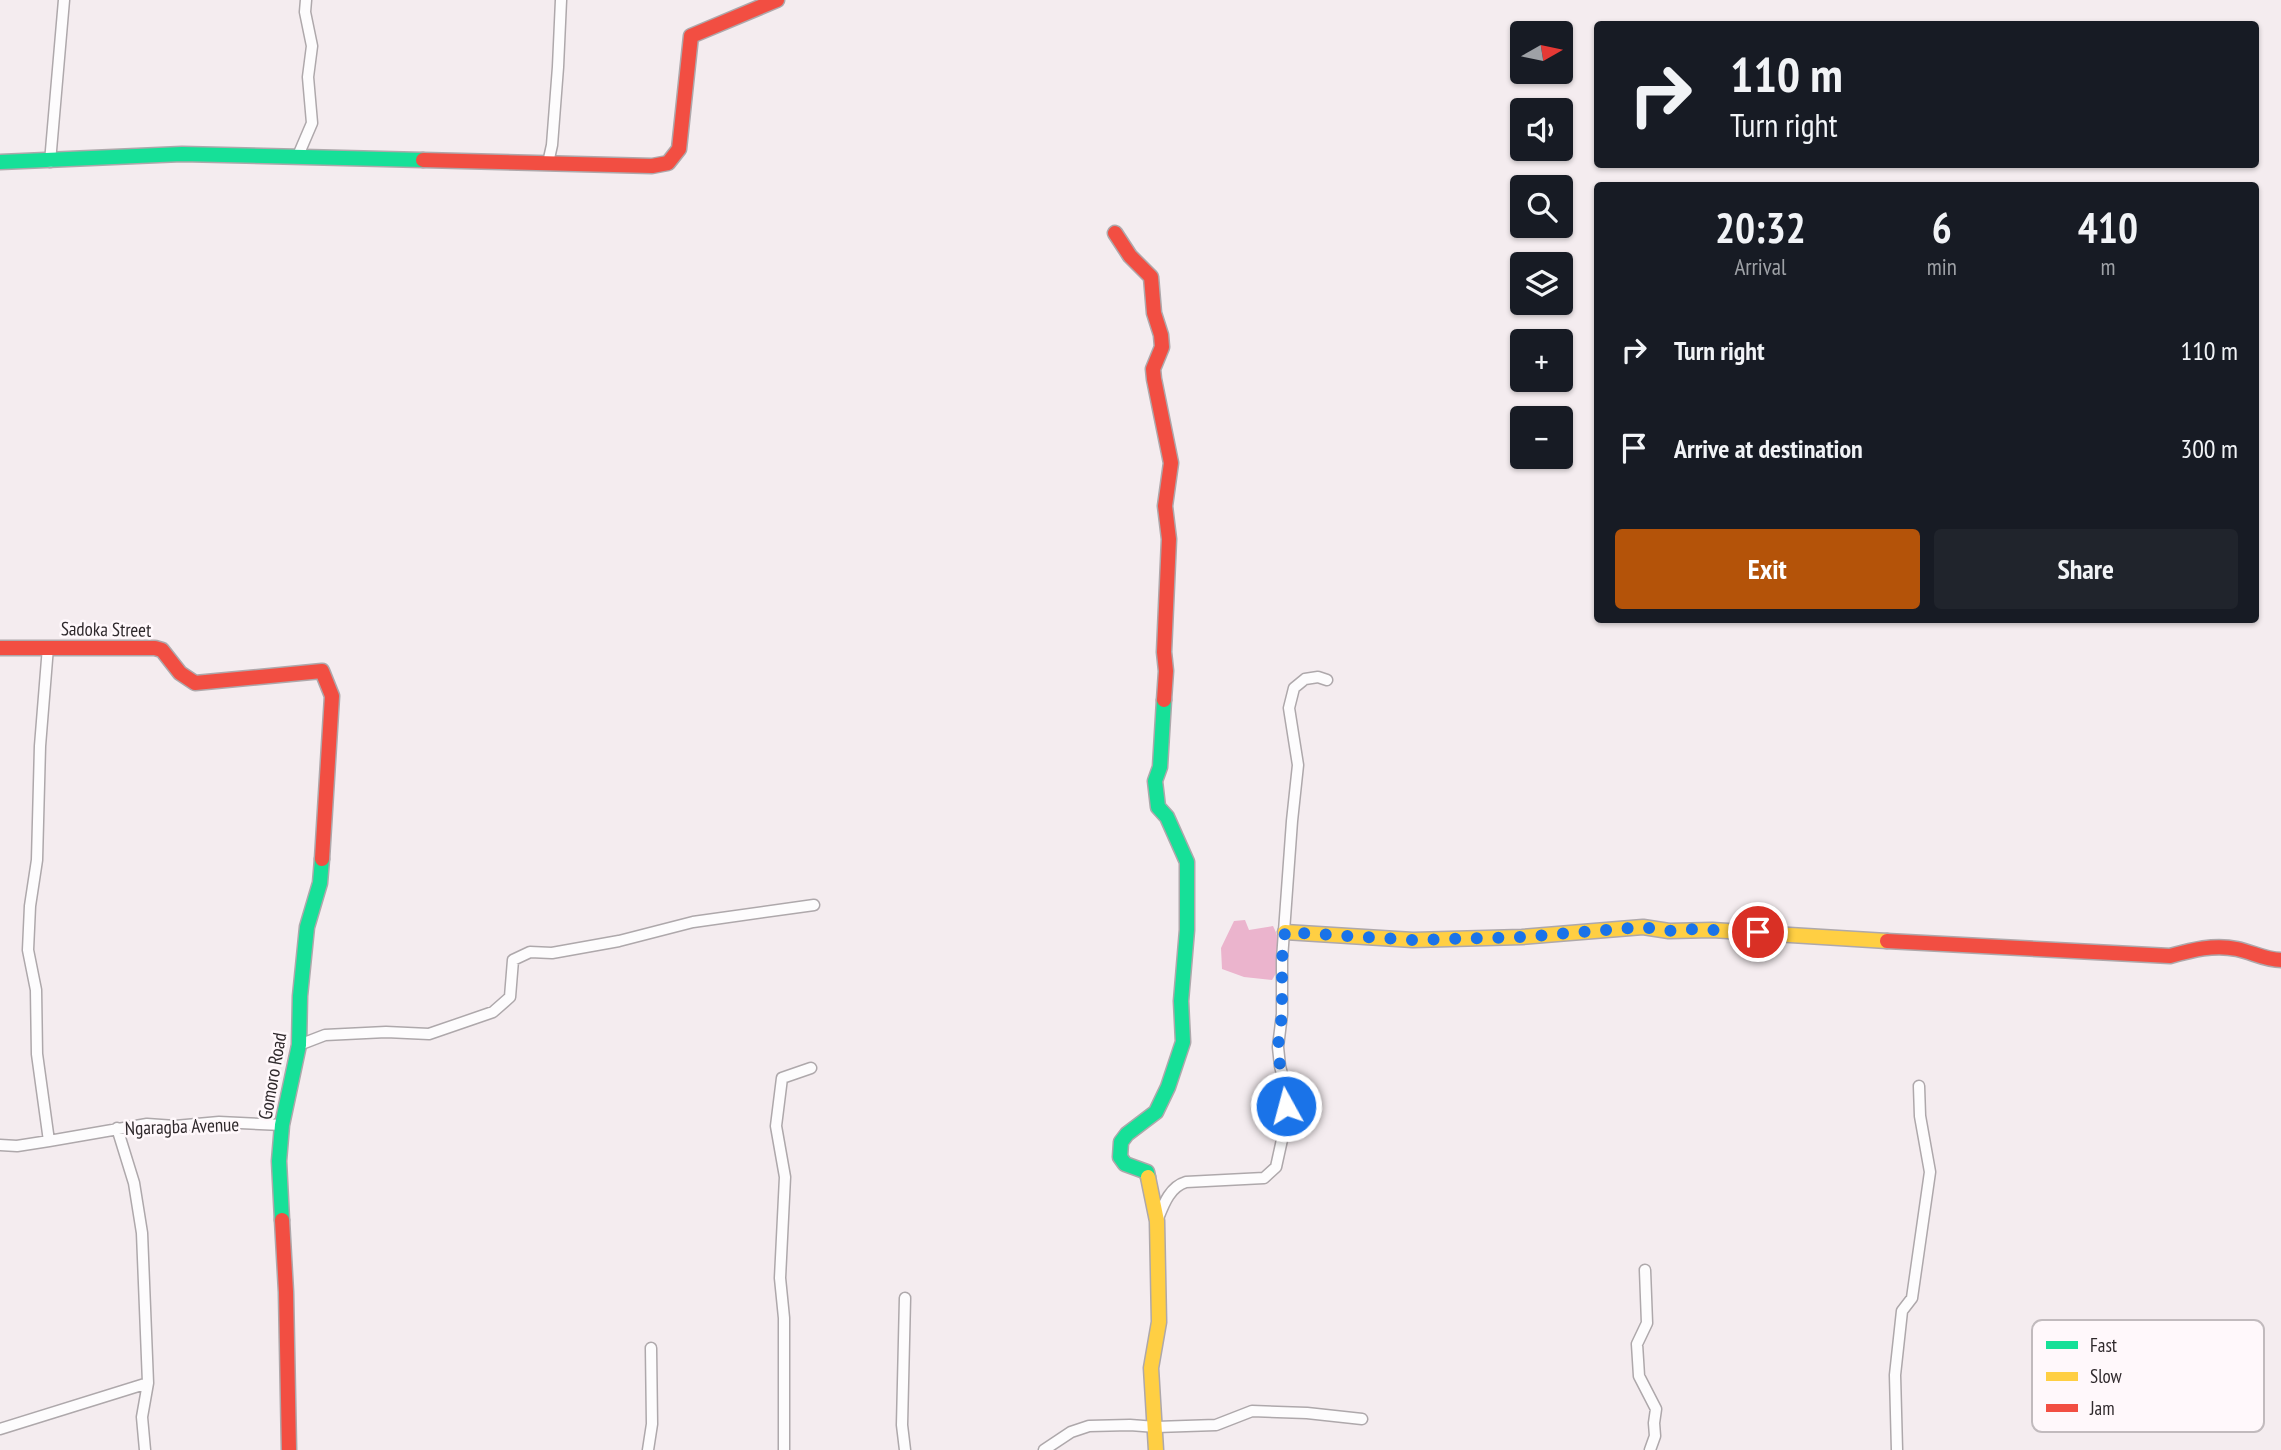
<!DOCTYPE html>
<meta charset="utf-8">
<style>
:root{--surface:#171b24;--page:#20242c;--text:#f1f3f6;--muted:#9ea1a6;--accent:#b45309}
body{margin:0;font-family:"PT Sans Narrow",sans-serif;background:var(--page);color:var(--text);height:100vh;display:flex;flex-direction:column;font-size:26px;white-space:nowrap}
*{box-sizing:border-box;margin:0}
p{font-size:23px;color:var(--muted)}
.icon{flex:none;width:38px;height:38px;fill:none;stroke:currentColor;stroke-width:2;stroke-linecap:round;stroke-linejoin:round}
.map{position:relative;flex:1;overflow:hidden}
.panel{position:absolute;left:1594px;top:182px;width:665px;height:441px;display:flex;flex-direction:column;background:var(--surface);border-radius:7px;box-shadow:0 2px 5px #0004}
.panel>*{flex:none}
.hud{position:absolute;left:1594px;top:21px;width:665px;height:147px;border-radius:7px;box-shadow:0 2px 5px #0004;background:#171b24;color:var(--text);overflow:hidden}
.needle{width:46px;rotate:81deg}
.controls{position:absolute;left:1510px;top:21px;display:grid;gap:14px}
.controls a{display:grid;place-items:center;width:63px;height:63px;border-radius:7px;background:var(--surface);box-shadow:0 2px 5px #0004;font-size:35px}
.pin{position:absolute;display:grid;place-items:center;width:60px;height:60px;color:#fff;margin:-30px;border:4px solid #fff;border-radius:50%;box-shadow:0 2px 7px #0007}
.me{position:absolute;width:77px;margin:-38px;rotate:353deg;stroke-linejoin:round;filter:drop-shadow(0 0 5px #0008)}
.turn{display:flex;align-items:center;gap:24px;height:147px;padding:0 21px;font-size:32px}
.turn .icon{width:91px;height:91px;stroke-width:2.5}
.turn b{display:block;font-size:49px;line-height:60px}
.eta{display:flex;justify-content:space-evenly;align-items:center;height:119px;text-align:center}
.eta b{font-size:42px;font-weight:700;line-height:49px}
.action{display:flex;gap:14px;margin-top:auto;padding:14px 21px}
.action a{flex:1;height:80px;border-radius:7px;background:var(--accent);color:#fff;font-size:28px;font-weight:700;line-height:80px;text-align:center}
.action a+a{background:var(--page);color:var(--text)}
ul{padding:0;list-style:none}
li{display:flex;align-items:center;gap:21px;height:98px;padding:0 21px}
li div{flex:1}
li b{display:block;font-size:26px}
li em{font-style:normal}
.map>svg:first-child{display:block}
.forest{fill:#ebb4cd}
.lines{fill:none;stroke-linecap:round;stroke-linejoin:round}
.street-casing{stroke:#aea8ab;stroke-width:13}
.fast-casing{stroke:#aea8ab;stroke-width:17}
.slow-casing{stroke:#aea8ab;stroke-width:17}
.jam-casing{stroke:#aea8ab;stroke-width:17}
.street{stroke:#fdfcfd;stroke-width:10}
.fast{stroke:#16e098;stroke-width:14}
.slow{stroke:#ffcf43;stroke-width:14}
.jam{stroke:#f24e42;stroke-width:14}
.route{stroke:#1a73e8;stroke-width:12;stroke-dasharray:0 21.6}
.labels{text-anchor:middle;stroke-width:5;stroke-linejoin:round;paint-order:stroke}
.street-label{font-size:19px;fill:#2f292c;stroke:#fff8fb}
.key{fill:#fff8fb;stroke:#c1babd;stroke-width:2}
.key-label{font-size:19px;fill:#2f292c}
</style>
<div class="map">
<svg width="2281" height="1450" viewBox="0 0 2281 1450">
<rect width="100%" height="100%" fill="#f4ecef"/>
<path class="forest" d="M1245 920 1249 930 1273 926C1282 943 1283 965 1272 980L1244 977 1222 969 1221 948 1234 921Z"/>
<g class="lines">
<defs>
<path id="street" d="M297 158 312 123 308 77 312 46 305 12 306 0
M50 162 64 0
M548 163 552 145 558 67 561 0
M48 647 40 746 37 860 30 906 28 950 36 990 37 1054 49 1141
M299 1045 325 1035 386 1032 429 1034 493 1012 510 997 513 960 530 952 552 953 619 941 693 922 814 905
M117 1128 134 1183 142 1233 148 1383
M0 1145 17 1146 49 1141 147 1124 175 1126 219 1122 282 1125
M1157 1221C1163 1206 1169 1187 1186 1182L1264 1178 1276 1167 1285 1126V1086L1280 1066 1278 1047 1282 1014V959L1292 821 1298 765 1289 708 1294 688 1305 679 1318 677 1327 680
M1645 1270 1647 1323 1637 1344 1639 1376 1656 1409 1654 1423 1655 1436 1650 1450
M0 1429 148 1383 142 1417 145 1450
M648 1450 652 1424 651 1348
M784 1450V1318L780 1278 785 1177 776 1126 782 1078 811 1068
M905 1450 902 1425 905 1298
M1044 1450 1071 1432 1089 1426 1130 1425 1156 1427 1216 1425 1252 1411 1307 1413 1362 1419
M1897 1450 1895 1375 1902 1311 1912 1298 1930 1172 1920 1116 1919 1086"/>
<path id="fast" d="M0 162 182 154 423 160
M1148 1177 1147 1172 1125 1164 1120 1157 1121 1142 1127 1134 1156 1112 1168 1087 1183 1042 1181 1001 1187 930V862L1167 817 1158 807 1155 781 1160 767 1164 700
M282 1220 279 1161 282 1125 299 1045 300 996 307 927 320 883 322 859"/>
<path id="slow" d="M1285 932 1413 940 1522 937 1643 927 1669 931 1712 930 1887 941
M1148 1177 1157 1221 1159 1322 1151 1368 1156 1450"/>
<path id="jam" d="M423 160 652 166 668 163 679 149 691 36 777 0
M1115 233 1130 256 1151 277 1154 313 1161 335 1162 347 1153 369 1154 379 1171 463 1165 506 1169 539 1164 652 1166 671 1164 700
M0 648H155L162 650 180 673 195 683 322 671 332 696 322 859
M1887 941 2170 956C2192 950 2214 944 2237 949 2252 952 2265 960 2281 960
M282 1220 286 1292 289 1450"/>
</defs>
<use href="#street" class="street-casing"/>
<use href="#fast" class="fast-casing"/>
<use href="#slow" class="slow-casing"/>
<use href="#jam" class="jam-casing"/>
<use href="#street" class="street"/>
<use href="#fast" class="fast"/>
<use href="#slow" class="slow"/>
<use href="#jam" class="jam"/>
</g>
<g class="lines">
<path class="route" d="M1286 1106 1285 1086 1280 1066 1278 1047 1282 1014V959L1285 932 1413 940 1522 937 1643 927 1669 931 1687 929 1758 932"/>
</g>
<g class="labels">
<g class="street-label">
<text transform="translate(106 629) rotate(1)" y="7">Sadoka Street</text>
<text transform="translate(272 1076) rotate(-80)" y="7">Gomoro Road</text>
<text transform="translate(182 1126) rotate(-2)" y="7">Ngaragba Avenue</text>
</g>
</g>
<rect x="2032" y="1320" width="232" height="112" rx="10" class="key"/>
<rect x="2046" y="1341" width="32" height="8" fill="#16e098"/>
<rect x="2046" y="1372" width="32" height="9" fill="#ffcf43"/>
<rect x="2046" y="1404" width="32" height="8" fill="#f24e42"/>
<g class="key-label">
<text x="2090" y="1352">Fast</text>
<text x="2090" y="1383">Slow</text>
<text x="2090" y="1415">Jam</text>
</g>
</svg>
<div class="controls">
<a><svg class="needle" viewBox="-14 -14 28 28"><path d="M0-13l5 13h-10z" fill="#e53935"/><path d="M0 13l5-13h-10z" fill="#9ea1a6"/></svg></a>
<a><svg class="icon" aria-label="sound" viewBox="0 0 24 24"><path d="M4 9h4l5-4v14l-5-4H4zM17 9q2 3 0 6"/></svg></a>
<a><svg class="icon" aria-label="search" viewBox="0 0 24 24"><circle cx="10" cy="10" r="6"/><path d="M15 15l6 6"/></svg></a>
<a><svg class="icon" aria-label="layers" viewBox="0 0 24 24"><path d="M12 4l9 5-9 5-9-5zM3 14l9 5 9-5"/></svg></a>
<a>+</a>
<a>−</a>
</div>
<div class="pin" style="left:1758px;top:932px;background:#d93025"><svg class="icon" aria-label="arrive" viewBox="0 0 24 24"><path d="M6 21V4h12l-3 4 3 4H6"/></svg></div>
<svg class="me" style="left:1286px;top:1106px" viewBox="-20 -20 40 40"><circle r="17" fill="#1a73e8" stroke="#fff" stroke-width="3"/><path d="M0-11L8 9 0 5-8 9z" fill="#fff"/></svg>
<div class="hud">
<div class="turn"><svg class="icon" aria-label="right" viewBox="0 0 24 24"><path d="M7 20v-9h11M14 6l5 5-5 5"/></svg><div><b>110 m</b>Turn right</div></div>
</div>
<section class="panel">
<div class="eta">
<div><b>20:32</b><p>Arrival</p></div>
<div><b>6</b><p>min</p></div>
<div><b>410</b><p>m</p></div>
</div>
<ul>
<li><svg class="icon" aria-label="right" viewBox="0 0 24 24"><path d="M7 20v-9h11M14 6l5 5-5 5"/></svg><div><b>Turn right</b></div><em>110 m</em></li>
<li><svg class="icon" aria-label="arrive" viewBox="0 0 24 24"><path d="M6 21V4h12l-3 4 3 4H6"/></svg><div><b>Arrive at destination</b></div><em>300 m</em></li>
</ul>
<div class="action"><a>Exit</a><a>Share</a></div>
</section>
</div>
